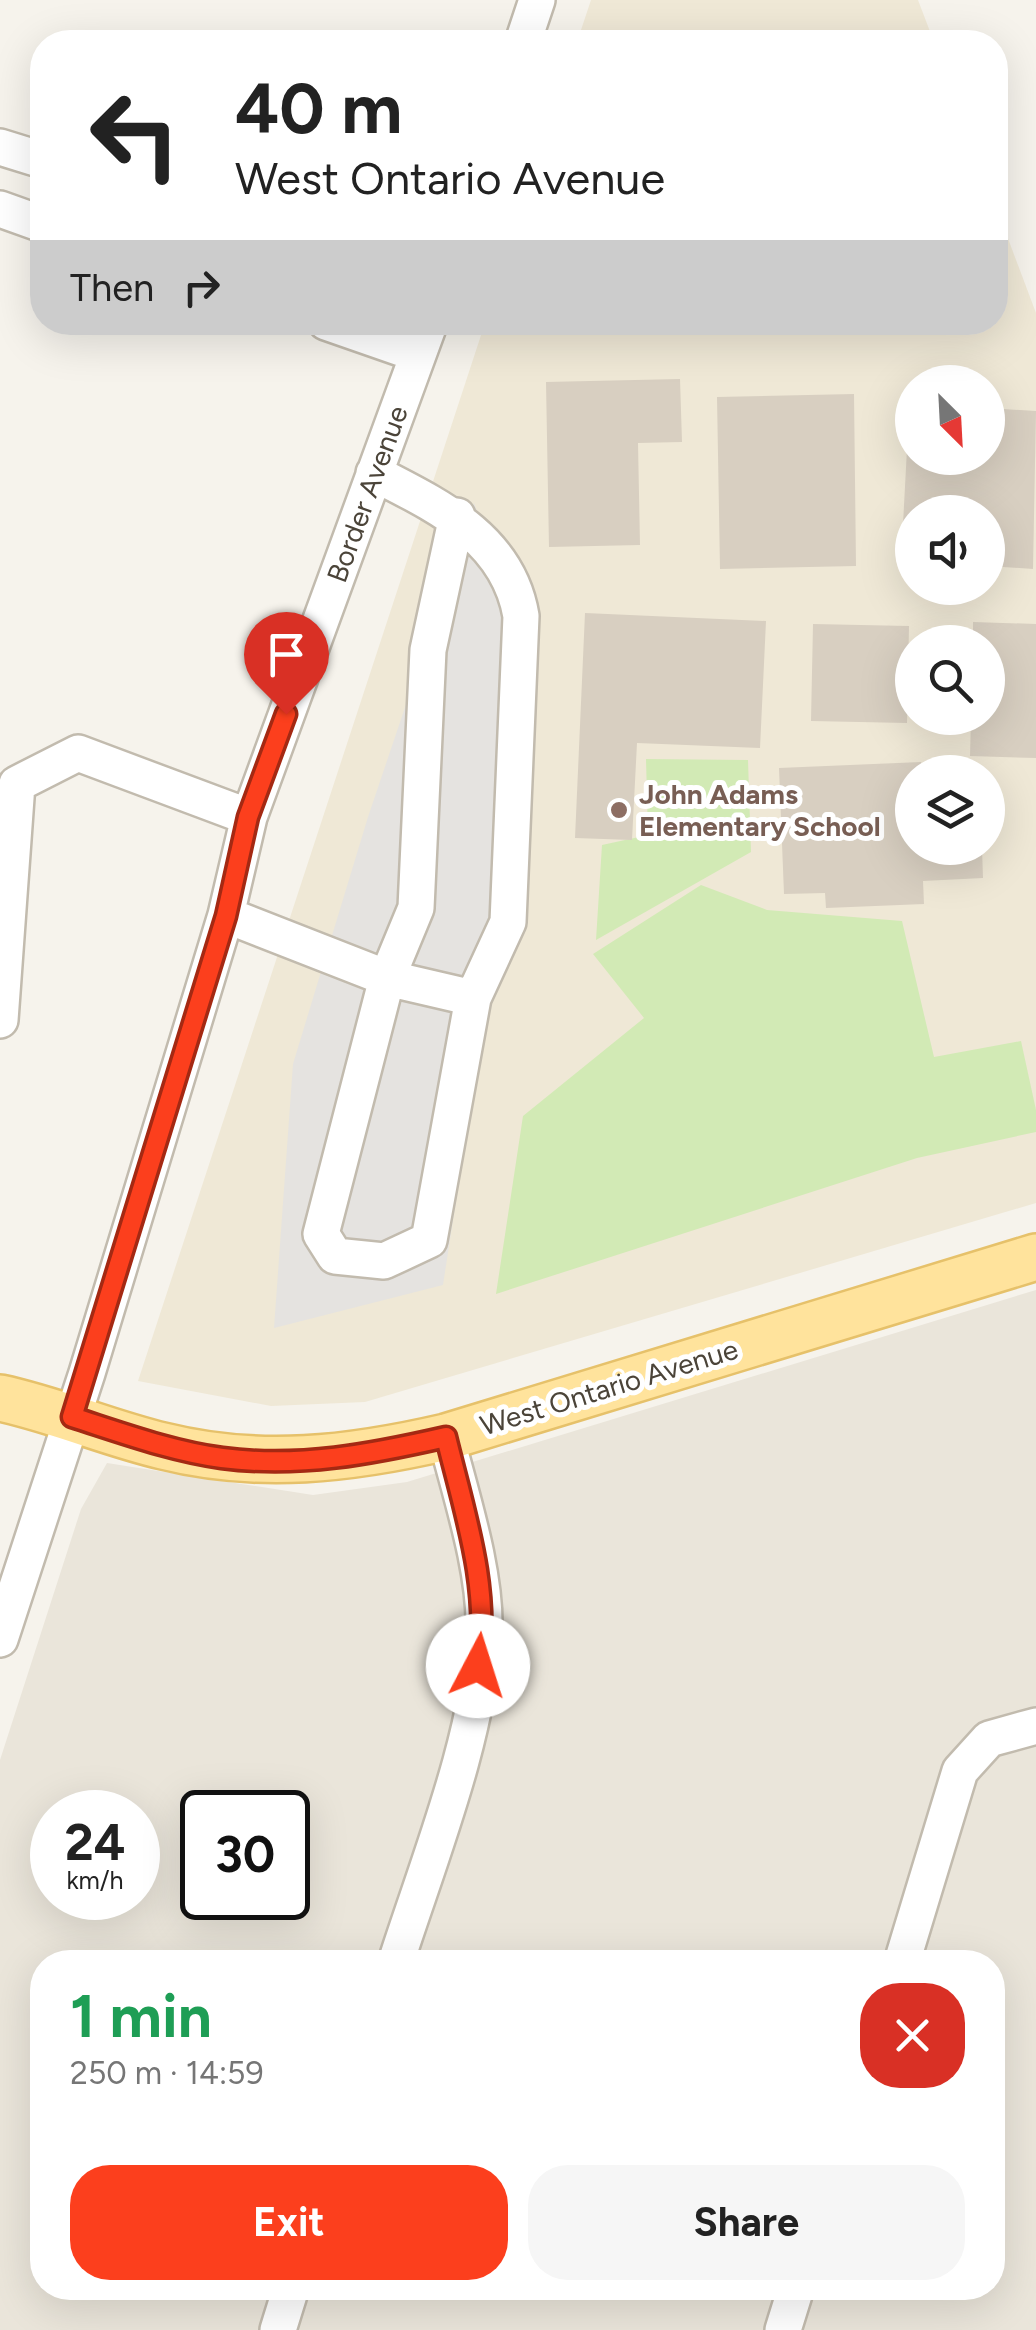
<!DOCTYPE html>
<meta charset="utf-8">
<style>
:root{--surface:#fff;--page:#f6f6f6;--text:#222;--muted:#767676;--accent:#fc3f1d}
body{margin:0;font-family:Figtree,sans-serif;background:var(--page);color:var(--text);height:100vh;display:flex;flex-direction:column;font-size:38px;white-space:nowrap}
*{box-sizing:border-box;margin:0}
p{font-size:32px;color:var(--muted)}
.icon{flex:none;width:55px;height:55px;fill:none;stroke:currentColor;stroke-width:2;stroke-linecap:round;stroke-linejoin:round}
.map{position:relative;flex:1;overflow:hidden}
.sheet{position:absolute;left:30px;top:1950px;width:975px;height:350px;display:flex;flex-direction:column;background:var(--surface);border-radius:40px;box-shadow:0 10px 40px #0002}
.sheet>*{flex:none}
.hud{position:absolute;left:30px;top:30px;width:978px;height:305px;border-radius:40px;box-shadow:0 10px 40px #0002;background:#fff;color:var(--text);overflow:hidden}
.needle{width:65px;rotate:156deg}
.fabs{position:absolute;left:895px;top:365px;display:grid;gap:20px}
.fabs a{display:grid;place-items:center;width:110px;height:110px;border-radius:50%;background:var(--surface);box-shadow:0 10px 40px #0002;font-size:50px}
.speed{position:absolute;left:30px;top:1790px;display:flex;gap:20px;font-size:50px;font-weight:700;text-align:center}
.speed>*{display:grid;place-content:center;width:130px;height:130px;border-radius:50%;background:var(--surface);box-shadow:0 10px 40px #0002;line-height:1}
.speed small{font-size:25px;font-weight:400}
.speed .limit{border:5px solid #111;border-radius:15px;background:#fff;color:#111}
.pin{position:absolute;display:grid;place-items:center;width:85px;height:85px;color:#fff;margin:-102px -42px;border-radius:50% 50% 50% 0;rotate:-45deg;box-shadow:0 0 10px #0007}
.pin .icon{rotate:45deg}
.me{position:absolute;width:110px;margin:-55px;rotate:5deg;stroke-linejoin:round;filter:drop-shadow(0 0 8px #0008)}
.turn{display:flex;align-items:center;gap:35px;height:210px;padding:0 40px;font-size:45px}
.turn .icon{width:130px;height:130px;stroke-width:2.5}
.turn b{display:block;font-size:70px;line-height:85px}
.then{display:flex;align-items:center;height:95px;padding:0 40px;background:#0003;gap:20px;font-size:38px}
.round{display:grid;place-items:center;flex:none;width:105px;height:105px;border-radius:40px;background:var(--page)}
.headline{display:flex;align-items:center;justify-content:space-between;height:170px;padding:0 40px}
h1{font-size:60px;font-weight:700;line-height:75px;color:#1e9e55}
.primary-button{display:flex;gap:20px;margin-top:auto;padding:20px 40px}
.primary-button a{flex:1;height:115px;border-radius:40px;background:var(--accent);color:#fff;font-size:40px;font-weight:700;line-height:115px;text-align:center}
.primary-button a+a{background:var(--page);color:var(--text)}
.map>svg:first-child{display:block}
.residential{fill:#eae5da;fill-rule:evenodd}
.education{fill:#efe8d6;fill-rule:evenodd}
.green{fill:#d2eab5}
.parking{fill:#e5e3e0}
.building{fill:#d8cfc1}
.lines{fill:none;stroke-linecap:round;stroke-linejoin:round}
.minor-casing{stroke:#c2bbae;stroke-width:40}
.major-casing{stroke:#e6c16a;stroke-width:50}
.minor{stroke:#fff;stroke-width:35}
.major{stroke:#ffe39c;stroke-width:45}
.route-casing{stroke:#a42913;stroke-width:25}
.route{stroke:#fc3f1d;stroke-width:18}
.education-dot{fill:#8d6e63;stroke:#fff;stroke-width:4}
.labels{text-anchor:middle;stroke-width:10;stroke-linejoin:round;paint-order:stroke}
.street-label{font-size:28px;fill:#4b4439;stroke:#fff}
.education-label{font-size:28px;font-weight:bold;fill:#785e54;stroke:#fff;text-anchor:start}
</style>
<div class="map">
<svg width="1036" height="2330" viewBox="0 0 1036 2330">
<rect width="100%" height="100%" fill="#f6f3ec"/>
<path class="residential" d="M1036 1290V2330H0V1760L81 1509 107 1463 313 1495 407 1482ZM52 1812H138V1898H52ZM202 1812H288V1898H202ZM42 1962H992V2288H42Z"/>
<path class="education" d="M591 0H918L934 42H577Z
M995 204 1036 313V1203L365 1402 271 1406 138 1381 485 323 995 322ZM912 382H988V458H912ZM912 512H988V588H912ZM912 642H988V718H912ZM912 772H988V848H912Z"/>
<path class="green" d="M646 759 748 760 751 852 596 940 602 845 648 835Z
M701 885 767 910 902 921 934 1057 1021 1041 1036 1110V1132L917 1158 496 1294 523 1116 644 1018 593 954Z"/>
<path class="parking" d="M474 503 537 676 443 1285 274 1328 293 1064 368 817Z"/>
<path class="building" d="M680 379 682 442 638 443 640 545 549 547 546 382Z
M854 394 856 566 720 569 717 397Z
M988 408 1036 411 1033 569 988 566V512H912V562H901L909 411 912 458H988Z
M585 613 766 621 760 748 637 743 632 840 575 838Z
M973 622 1036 624V758L970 756 971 718H988V642H973Z
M813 624 909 626 907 723 811 721Z
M921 762 922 772H912V848H982L983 878 923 881 924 904 826 908 825 893 784 894 779 768Z"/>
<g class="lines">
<defs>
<path id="minor" d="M523 42 537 0
M0 147 42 160
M0 209 42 224
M326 322 418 354
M457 516 428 650 416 908 387 978 321 1234 335 1256 384 1261 429 1240 473 998
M226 915 387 978 473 998 508 922 521 616C508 538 438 506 374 473
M0 1020 17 784 78 753 249 817
M0 1639 87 1373 226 915 249 817 430 322
M396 1962C428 1862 479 1737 484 1631 486 1571 461 1496 446 1437
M902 1962 960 1771 989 1739 1036 1726
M278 2330 291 2288
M783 2330 796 2288"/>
<path id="major" d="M0 1398C56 1410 108 1433 163 1446 259 1470 351 1459 446 1437L1036 1257"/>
</defs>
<use href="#minor" class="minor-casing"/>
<use href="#major" class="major-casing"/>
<use href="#minor" class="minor"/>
<use href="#major" class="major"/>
</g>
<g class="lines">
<defs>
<path id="route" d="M286 714 248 817 226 916 72 1417C122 1433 171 1451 222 1458 299 1468 372 1454 446 1437 464 1511 491 1590 478 1666"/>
</defs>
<use href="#route" class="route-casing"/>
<use href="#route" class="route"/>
</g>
<circle class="education-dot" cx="619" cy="810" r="10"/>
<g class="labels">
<g class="street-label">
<text transform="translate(367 494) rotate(-70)" y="10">Border Avenue</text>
<text transform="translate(609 1387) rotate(-17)" y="10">West Ontario Avenue</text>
</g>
<g class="education-label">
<text x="639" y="804">John Adams<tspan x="639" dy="32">Elementary School</tspan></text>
</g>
</g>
</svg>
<div class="fabs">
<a><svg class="needle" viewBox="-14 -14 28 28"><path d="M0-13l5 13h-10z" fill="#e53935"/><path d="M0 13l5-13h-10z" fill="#767676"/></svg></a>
<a><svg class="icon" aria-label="sound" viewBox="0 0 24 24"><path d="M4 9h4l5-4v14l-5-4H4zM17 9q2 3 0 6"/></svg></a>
<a><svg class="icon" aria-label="search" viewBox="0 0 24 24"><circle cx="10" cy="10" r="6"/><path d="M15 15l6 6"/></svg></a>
<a><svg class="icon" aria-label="layers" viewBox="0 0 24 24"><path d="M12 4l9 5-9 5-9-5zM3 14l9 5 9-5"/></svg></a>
</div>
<div class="speed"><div>24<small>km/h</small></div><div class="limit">30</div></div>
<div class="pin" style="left:286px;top:714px;background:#d93025"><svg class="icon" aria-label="arrive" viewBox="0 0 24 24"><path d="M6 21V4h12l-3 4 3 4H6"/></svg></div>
<svg class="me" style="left:478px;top:1666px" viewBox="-20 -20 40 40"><circle r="19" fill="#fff"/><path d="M0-13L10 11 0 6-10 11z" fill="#fc3f1d"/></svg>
<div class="hud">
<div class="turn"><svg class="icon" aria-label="left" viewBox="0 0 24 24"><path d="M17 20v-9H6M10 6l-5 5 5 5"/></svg><div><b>40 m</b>West Ontario Avenue</div></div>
<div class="then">Then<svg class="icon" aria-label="right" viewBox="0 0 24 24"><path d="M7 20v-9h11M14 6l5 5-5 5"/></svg></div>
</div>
<section class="sheet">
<div class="headline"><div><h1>1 min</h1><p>250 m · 14:59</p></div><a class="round" style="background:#d93025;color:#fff"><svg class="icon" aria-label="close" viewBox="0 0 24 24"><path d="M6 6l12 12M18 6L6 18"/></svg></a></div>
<div class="primary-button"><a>Exit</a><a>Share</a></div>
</section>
</div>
